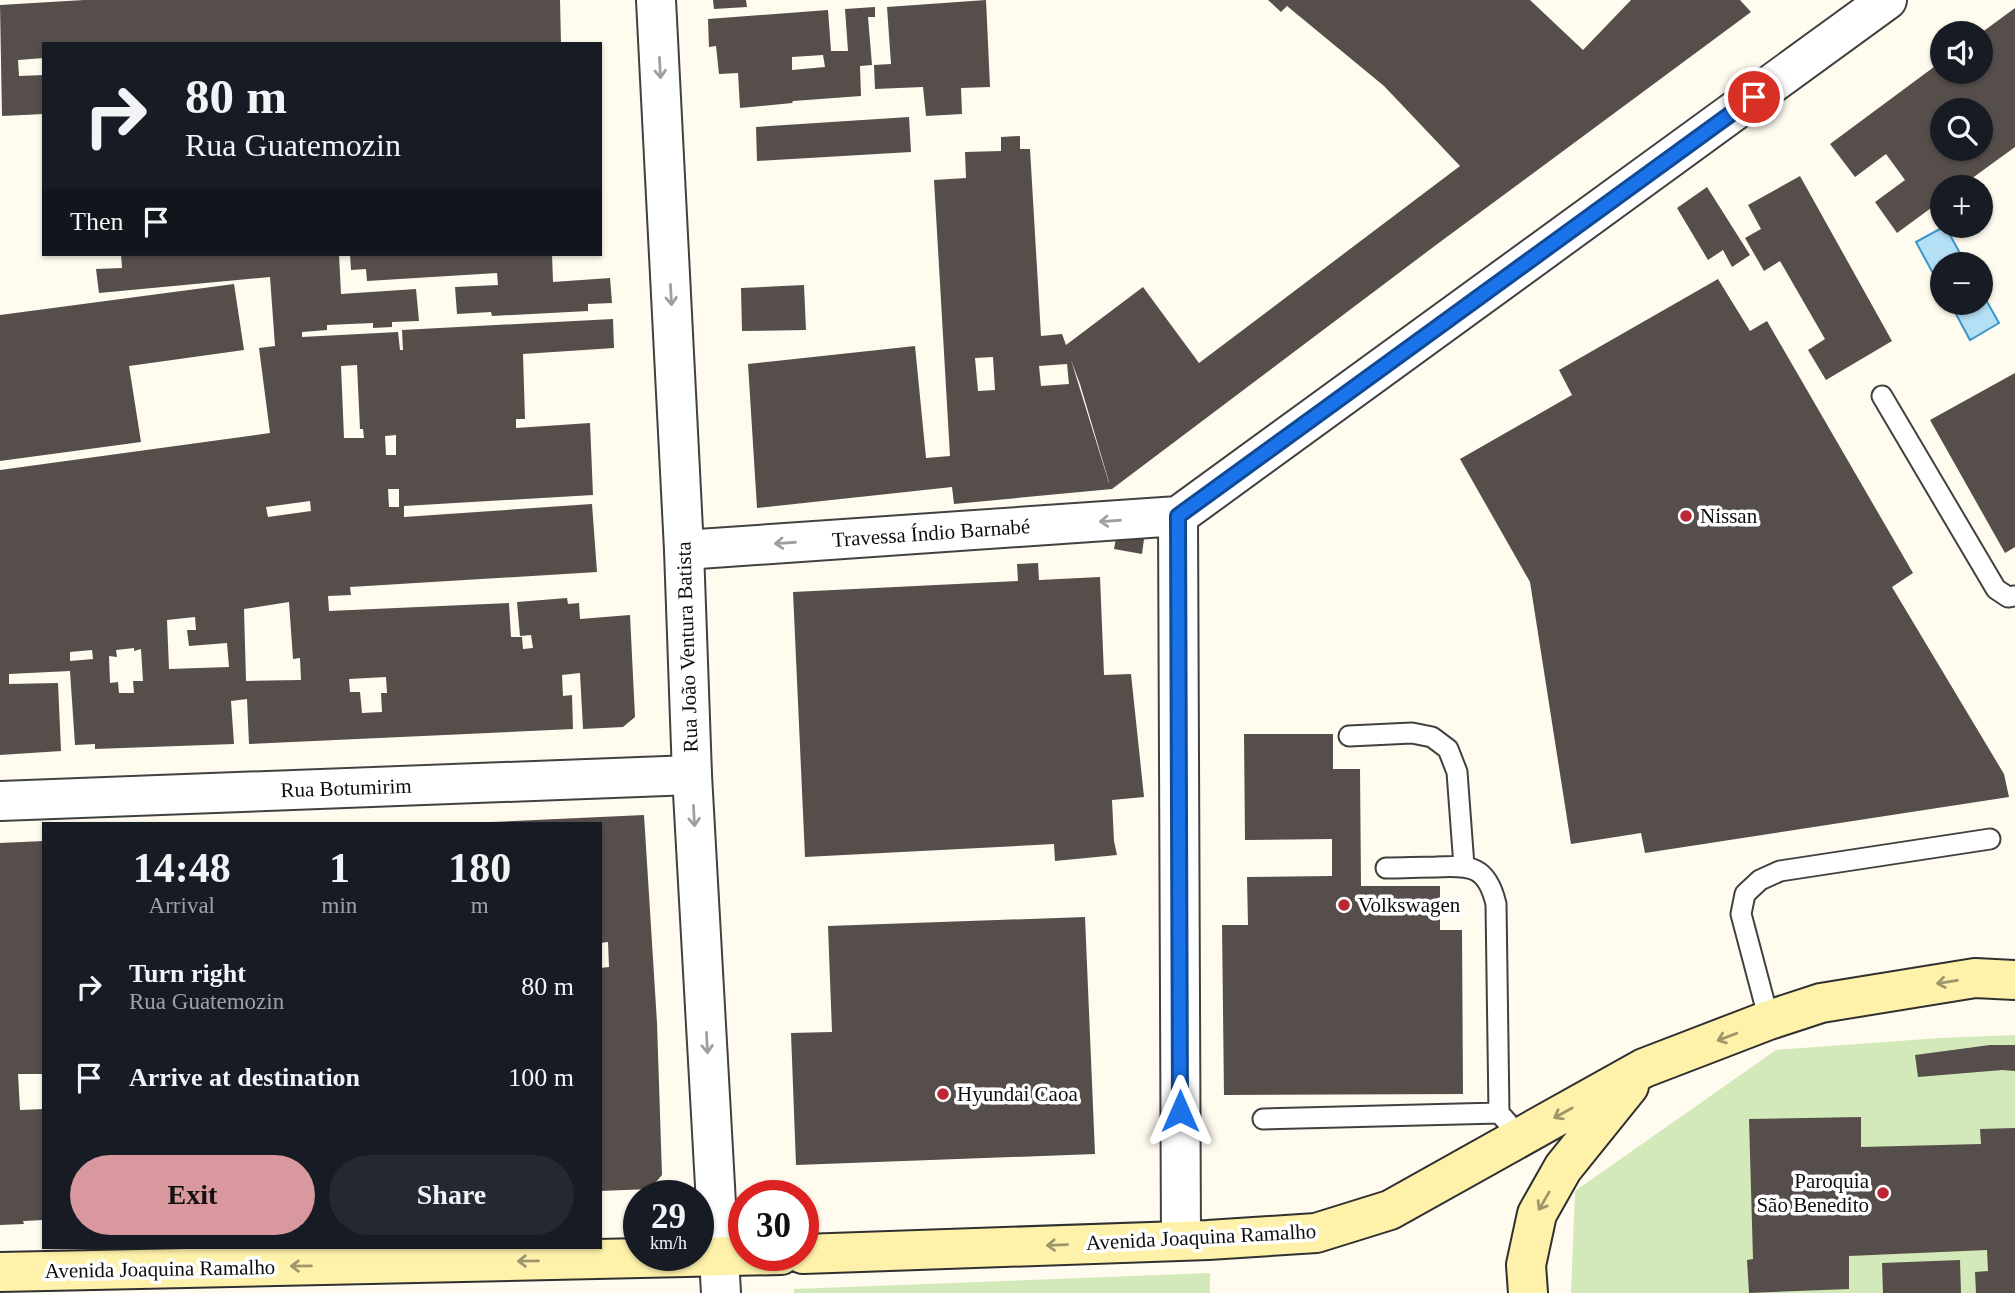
<!DOCTYPE html>
<meta charset="utf-8">
<style>
:root{--surface:#171b24;--page:#242831;--text:#f1f3f6;--muted:#9ea1a6;--accent:#d9979e}
body{margin:0;font-family:"Times New Roman",serif;background:var(--page);color:var(--text);height:100vh;display:flex;flex-direction:column;font-size:26px;white-space:nowrap}
*{box-sizing:border-box;margin:0}
p{font-size:23px;color:var(--muted)}
.icon{flex:none;width:38px;height:38px;fill:none;stroke:currentColor;stroke-width:2;stroke-linecap:round;stroke-linejoin:round}
.map{position:relative;flex:1;overflow:hidden}
.details{position:absolute;left:42px;top:822px;width:560px;height:427px;display:flex;flex-direction:column;background:var(--surface);border-radius:0px;box-shadow:0 2px 5px #0004}
.details>*{flex:none}
.guide{position:absolute;left:42px;top:42px;width:560px;height:214px;border-radius:0px;box-shadow:0 2px 5px #0004;background:#171b24;color:var(--text);overflow:hidden}
.buttons{position:absolute;left:1930px;top:21px;display:grid;gap:14px}
.buttons a{display:grid;place-items:center;width:63px;height:63px;border-radius:50%;background:var(--surface);box-shadow:0 2px 5px #0004;font-size:35px}
.speed{position:absolute;left:623px;top:1180px;display:flex;gap:14px;font-size:35px;font-weight:700;text-align:center}
.speed>*{display:grid;place-content:center;width:91px;height:91px;border-radius:50%;background:var(--surface);box-shadow:0 2px 5px #0004;line-height:1}
.speed small{font-size:18px;font-weight:400}
.speed .limit{border:10px solid #d22;background:#fff;color:#111}
.pin{position:absolute;display:grid;place-items:center;width:60px;height:60px;color:#fff;margin:-30px;border:4px solid #fff;border-radius:50%;box-shadow:0 2px 7px #0007}
.me{position:absolute;width:77px;margin:-38px;rotate:0deg;stroke-linejoin:round;filter:drop-shadow(0 0 5px #0008)}
.turn{display:flex;align-items:center;gap:24px;height:147px;padding:0 28px;font-size:32px}
.turn .icon{width:91px;height:91px;stroke-width:2.5}
.turn b{display:block;font-size:49px;line-height:60px}
.then{display:flex;align-items:center;height:66px;padding:0 28px;background:#0003;gap:14px;font-size:26px}
.eta{display:flex;justify-content:space-evenly;align-items:center;height:119px;text-align:center}
.eta b{font-size:42px;font-weight:600;line-height:49px}
.cta{display:flex;gap:14px;margin-top:auto;padding:14px 28px}
.cta a{flex:1;height:80px;border-radius:42px;background:var(--accent);color:#111;font-size:28px;font-weight:600;line-height:80px;text-align:center}
.cta a+a{background:var(--page);color:var(--text)}
ul{padding:0;list-style:none}
li{display:flex;align-items:center;gap:21px;height:91px;padding:0 28px}
li div{flex:1}
li b{display:block;font-size:26px}
li em{font-style:normal}
.map>svg:first-child{display:block}
.green{fill:#d3e9b9}
.water{fill:#b4dff5;stroke:#3c96cb;stroke-width:2}
.building{fill:#564e4a;fill-rule:evenodd}
.lines{fill:none;stroke-linecap:round;stroke-linejoin:round}
.service-casing{stroke:#414141;stroke-width:23}
.minor-casing{stroke:#414141;stroke-width:42}
.tertiary-casing{stroke:#414141;stroke-width:42}
.secondary-casing{stroke:#303030;stroke-width:42}
.service{stroke:#fff;stroke-width:19}
.minor{stroke:#fff;stroke-width:38}
.tertiary{stroke:#fff;stroke-width:38}
.secondary{stroke:#fef2ab;stroke-width:38}
.oneway{stroke:#9f9f9f}
.oneway2{stroke:#9e976c}
.route-casing{stroke:#114b97;stroke-width:18}
.route{stroke:#1a73e8;stroke-width:12}
.poi-dot{fill:#bc2733;stroke:#fff;stroke-width:2.5}
.labels{text-anchor:middle;stroke-width:7;stroke-linejoin:round;paint-order:stroke}
.poi-label{font-size:21px;fill:#0e0e0e;stroke:#fff;text-anchor:start}
.street-label{font-size:21px;fill:#0e0e0e;stroke:#fff}
</style>
<div class="map">
<svg width="2015" height="1293" viewBox="0 0 2015 1293">
<rect width="100%" height="100%" fill="#fffbef"/>
<path class="green" d="M2015 1035V1293H1571L1575 1191 1776 1050 1940 1038Z
M1210 1273V1293H794V1289Z"/>
<path class="water" d="M1945 226 1966 264H1942V290L1916 242Z
M1981 291 1999 323 1970 340 1950 303H1981Z"/>
<path class="building" d="M84 0H560L561 44H44V58L18 60 19 76 44 75V114L2 116 0 5Z
M713 0H746L747 7 714 9Z
M986 0 990 87 961 88 962 114 926 116 923 87 875 89 874 65 891 64 887 7Z
M1268 0H1530L1583 50 1631 0H1740L1751 12 1436 245 1112 489 954 504 952 487 757 508 748 364 915 346 926 458 950 456 934 180 966 178 965 152 1001 151V137L1020 136V149H1030L1041 336 1062 334 1066 345 1143 287 1199 363 1460 166 1384 86 1287 6 1281 12ZM993 357 995 390 978 391 975 358ZM1071 360 1080 384 1109 482V483ZM1067 364 1069 384 1041 386 1039 366Z
M875 7V17H868L872 65 860 66 861 96 793 101 792 103 740 108 738 73 719 74 716 46 709 47 708 19 828 10 831 51H848L845 9ZM823 55 825 67 792 70V57Z
M2015 8V147L1960 187H1942V200L1897 233 1875 202 1905 180 1886 154 1855 177 1830 144 1942 61V72H1981V33ZM1942 110H1981V149H1942Z
M909 117 911 152 757 161 756 127Z
M1800 176 1892 341 1826 380 1808 350 1825 339 1780 261 1764 271 1745 238 1761 229 1748 205Z
M1707 187 1750 255 1732 267 1723 250 1708 260 1677 208Z
M121 254H339L341 294 416 289 419 321 392 322V327L373 328V323L327 325V330L302 332V337L398 332 400 350H403L402 330 613 319 614 348 523 354 525 419H516V428L590 423 593 495 404 506V517L592 504 597 572 350 587 351 595 328 596 329 611 509 603 511 637H522L523 649 533 648 531 635 520 636 517 602 567 598 568 604 579 603 580 619 630 615 635 717 623 727 583 729 580 673 562 675 563 696 572 695 573 729 249 744 247 699 231 701 234 744 95 749V744L75 745 70 671 9 674V684L58 683 61 751 0 755V470L270 433 259 348 275 346 270 277 99 293 96 269 122 268ZM357 365 360 429H363L364 438H344L341 366ZM396 435V455H386L385 436ZM388 489H399V507H389ZM310 501 311 511 268 517 266 507ZM289 602 293 659 300 658 301 680 246 681 244 609ZM195 617 196 630H187L189 646 227 643 229 667 169 669 167 620ZM134 648V651L141 649 143 681H133L134 693H119L118 682 110 683 109 656 117 657 116 650ZM92 650 93 659 70 661V652ZM386 677 387 693H381L382 712 362 713 360 692H350L349 679Z
M350 254H552L553 282 610 278 612 303 588 304V311L492 316 491 312 457 314 455 287 498 285 497 273 367 281 366 269 351 270Z
M1718 279 1750 331 1767 321 1913 573 1892 587 2004 774 2009 797 1645 853 1641 833 1571 844 1530 582 1460 459 1572 395 1559 370Z
M234 284 244 350 129 366 141 442 0 461V315Z
M804 285 806 330 742 331 741 288Z
M2015 373V547L2005 553 1930 420Z
M1117 533 1144 539 1142 554 1114 549Z
M1038 563 1039 580 1100 577 1104 675 1131 674 1144 797 1112 800 1114 841 1117 855 1055 861 1054 844 805 857 793 592 1018 581 1017 564Z
M1244 734H1333V769H1360L1361 886H1440V930H1462L1463 1094 1224 1095 1222 925H1248L1247 877 1332 876V839L1245 840Z
M644 815 657 1023 662 1175 650 1189 600 1191V968L609 967 608 942 600 943V824H487L492 822Z
M44 841V1074H18L20 1110 44 1109V1220L23 1221 24 1224 0 1225V843Z
M1085 917 1095 1154 796 1165 791 1033 832 1032 828 926Z
M1990 1045H2015V1071L2002 1070 1918 1077 1915 1055Z
M1861 1117V1147L1981 1144 1980 1129 2015 1128V1293H1976L1975 1272 1988 1271 1987 1250 1849 1256V1289L1749 1293 1747 1260 1753 1259 1749 1119Z
M1960 1260 1961 1293H1883L1882 1263Z"/>
<g class="lines">
<defs>
<path id="service" d="M1882 396 1996 589 2008 597 2015 596
M1349 736 1412 733 1432 737 1448 749 1457 772 1464 866
M1386 868C1403 868 1419 867 1436 867 1471 865 1487 866 1496 904L1499 1113
M1769 1020 1741 914 1745 894 1760 880 1780 871 1990 839
M1263 1119 1499 1113 1508 1123"/>
<path id="minor" d="M1178 516 1887 0
M1178 516 1181 1240
M684 550 1178 516
M0 801 692 775"/>
<path id="tertiary" d="M656 0 684 550 692 775 721 1293"/>
<path id="secondary" d="M803 1254 1208 1240 1316 1233 1390 1210 1644 1068 1769 1020 1821 1003 1975 978 2015 980
M0 1272 781 1255
M1528 1293 1526 1265 1537 1214 1563 1168 1629 1086"/>
</defs>
<use href="#service" class="service-casing"/>
<use href="#minor" class="minor-casing"/>
<use href="#tertiary" class="tertiary-casing"/>
<use href="#secondary" class="secondary-casing"/>
<use href="#service" class="service"/>
<use href="#minor" class="minor"/>
<use href="#tertiary" class="tertiary"/>
<use href="#secondary" class="secondary"/>
</g>
<defs><path id="oneway-shaft" d="M-6 0H5M1.5-3L5.5 0L1.5 3" fill="none" stroke-width="1.6" stroke-linecap="round" stroke-linejoin="round" transform="scale(1.75)"/></defs>
<g class="oneway">
<use href="#oneway-shaft" transform="translate(660 68) rotate(87)"/>
<use href="#oneway-shaft" transform="translate(671 295) rotate(87)"/>
<use href="#oneway-shaft" transform="translate(1110 521) rotate(176)"/>
<use href="#oneway-shaft" transform="translate(785 543) rotate(176)"/>
<use href="#oneway-shaft" transform="translate(694 816) rotate(87)"/>
<use href="#oneway-shaft" transform="translate(707 1043) rotate(87)"/>
</g>
<g class="oneway2">
<use href="#oneway-shaft" transform="translate(1947 982) rotate(171)"/>
<use href="#oneway-shaft" transform="translate(1727 1037) rotate(159)"/>
<use href="#oneway-shaft" transform="translate(1563 1113) rotate(151)"/>
<use href="#oneway-shaft" transform="translate(1544 1201) rotate(120)"/>
<use href="#oneway-shaft" transform="translate(1057 1245) rotate(178)"/>
<use href="#oneway-shaft" transform="translate(528 1261) rotate(179)"/>
<use href="#oneway-shaft" transform="translate(301 1266) rotate(179)"/>
</g>
<g class="lines">
<defs>
<path id="route" d="M1180 1111 1178 516 1754 97"/>
</defs>
<use href="#route" class="route-casing"/>
<use href="#route" class="route"/>
</g>
<g class="poi-dot">
<circle cx="1686" cy="516" r="7"/>
<circle cx="1344" cy="905" r="7"/>
<circle cx="943" cy="1094" r="7"/>
<circle cx="1883" cy="1193" r="7"/>
</g>
<g class="labels">
<g class="poi-label">
<text x="1700" y="523">Nissan</text>
<text x="1358" y="912">Volkswagen</text>
<text x="957" y="1101">Hyundai Caoa</text>
<text x="1869" y="1188" text-anchor="end">Paroquia<tspan x="1869" dy="24">São Benedito</tspan></text>
</g>
<g class="street-label">
<text transform="translate(931 533) rotate(-4)" y="7">Travessa Índio Barnabé</text>
<text transform="translate(687 647) rotate(-92)" y="7">Rua João Ventura Batista</text>
<text transform="translate(346 788) rotate(-2)" y="7">Rua Botumirim</text>
<text transform="translate(1201 1237) rotate(-3)" y="7">Avenida Joaquina Ramalho</text>
<text transform="translate(160 1269) rotate(-1)" y="7">Avenida Joaquina Ramalho</text>
</g>
</g>
</svg>
<div class="buttons">
<a><svg class="icon" aria-label="sound" viewBox="0 0 24 24"><path d="M4 9h4l5-4v14l-5-4H4zM17 9q2 3 0 6"/></svg></a>
<a><svg class="icon" aria-label="search" viewBox="0 0 24 24"><circle cx="10" cy="10" r="6"/><path d="M15 15l6 6"/></svg></a>
<a>+</a>
<a>−</a>
</div>
<div class="speed"><div>29<small>km/h</small></div><div class="limit">30</div></div>
<div class="pin" style="left:1754px;top:97px;background:#d93025"><svg class="icon" aria-label="arrive" viewBox="0 0 24 24"><path d="M6 21V4h12l-3 4 3 4H6"/></svg></div>
<svg class="me" style="left:1180px;top:1111px" viewBox="-20 -20 40 40"><path d="M0-17L14 15 0 8-14 15z" fill="#1a73e8" stroke="#fff" stroke-width="4"/></svg>
<div class="guide">
<div class="turn"><svg class="icon" aria-label="right" viewBox="0 0 24 24"><path d="M7 20v-9h11M14 6l5 5-5 5"/></svg><div><b>80 m</b>Rua Guatemozin</div></div>
<div class="then">Then<svg class="icon" aria-label="arrive" viewBox="0 0 24 24"><path d="M6 21V4h12l-3 4 3 4H6"/></svg></div>
</div>
<section class="details">
<div class="eta">
<div><b>14:48</b><p>Arrival</p></div>
<div><b>1</b><p>min</p></div>
<div><b>180</b><p>m</p></div>
</div>
<ul>
<li><svg class="icon" aria-label="right" viewBox="0 0 24 24"><path d="M7 20v-9h11M14 6l5 5-5 5"/></svg><div><b>Turn right</b><p>Rua Guatemozin</p></div><em>80 m</em></li>
<li><svg class="icon" aria-label="arrive" viewBox="0 0 24 24"><path d="M6 21V4h12l-3 4 3 4H6"/></svg><div><b>Arrive at destination</b></div><em>100 m</em></li>
</ul>
<div class="cta"><a>Exit</a><a>Share</a></div>
</section>
</div>
